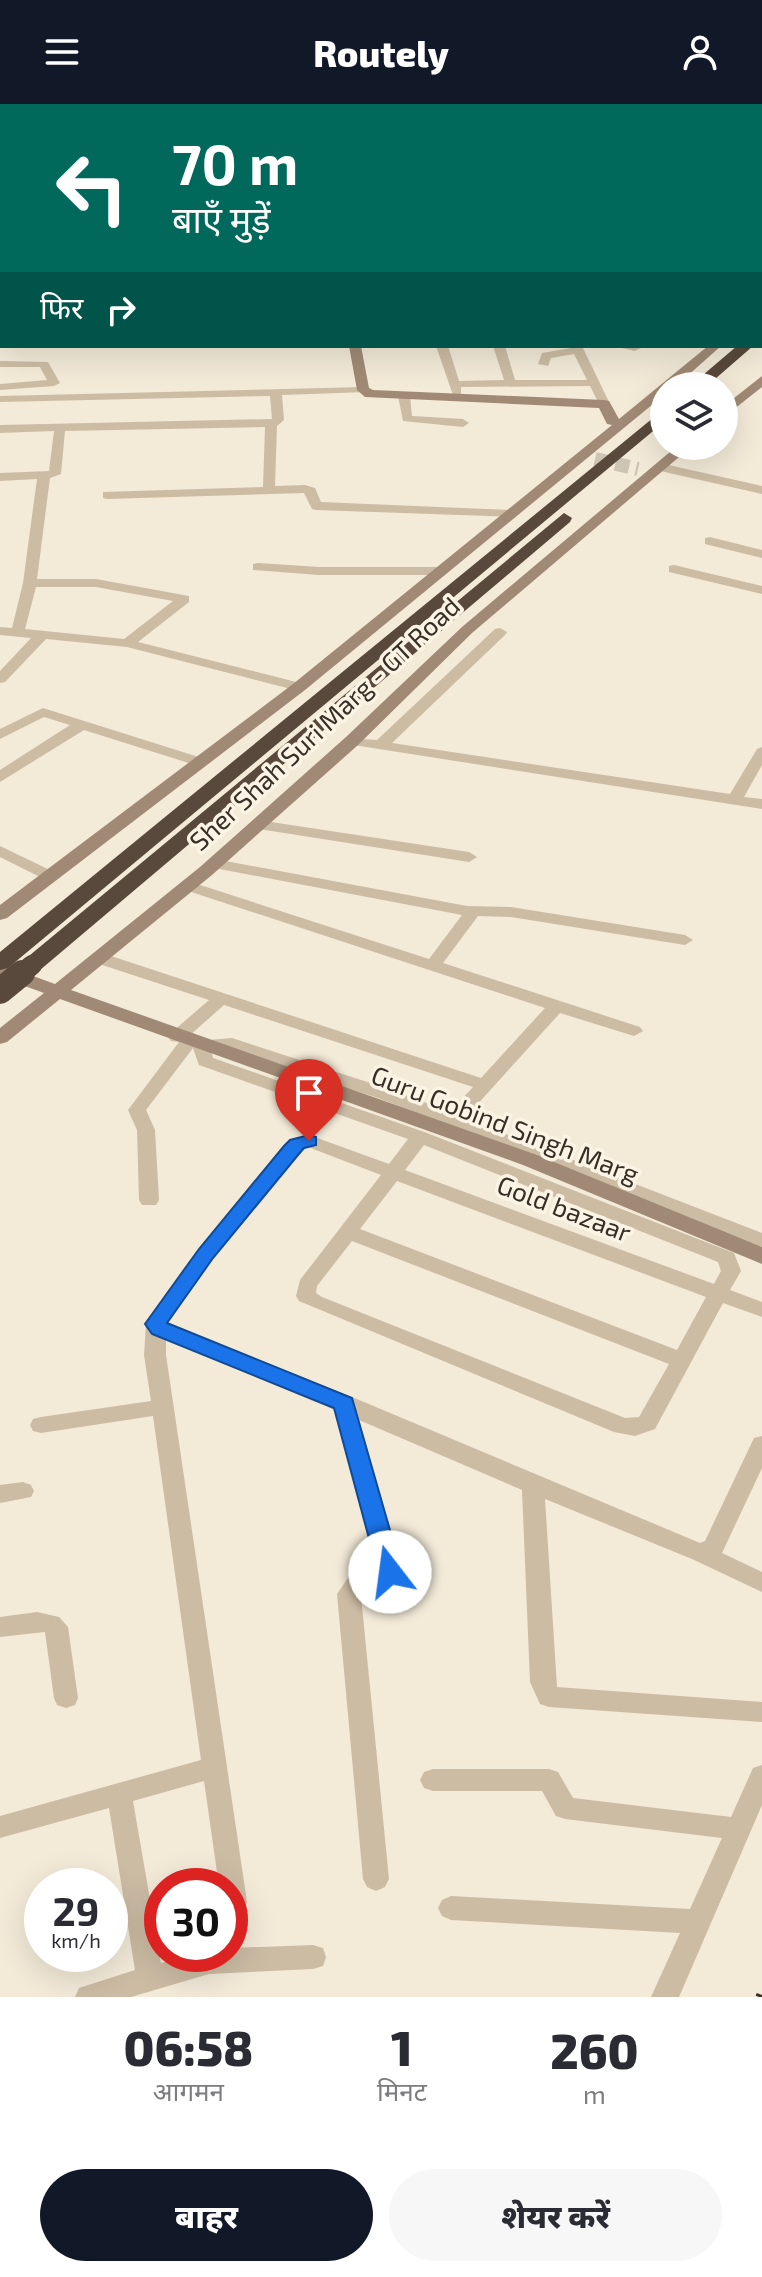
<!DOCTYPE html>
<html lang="hi">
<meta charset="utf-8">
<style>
:root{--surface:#fff;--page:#f7f7f7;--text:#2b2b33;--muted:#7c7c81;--accent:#111827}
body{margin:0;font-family:"Exo 2","Noto Sans Devanagari",sans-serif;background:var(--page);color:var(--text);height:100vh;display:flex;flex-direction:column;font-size:30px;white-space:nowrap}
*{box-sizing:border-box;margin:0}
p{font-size:26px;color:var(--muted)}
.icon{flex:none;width:44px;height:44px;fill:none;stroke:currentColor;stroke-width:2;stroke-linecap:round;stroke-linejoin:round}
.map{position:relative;height:1893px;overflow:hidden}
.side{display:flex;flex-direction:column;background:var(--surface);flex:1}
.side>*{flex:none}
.banner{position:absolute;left:0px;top:0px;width:762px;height:244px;box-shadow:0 8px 32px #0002;background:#00695c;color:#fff;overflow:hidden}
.tools{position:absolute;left:650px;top:268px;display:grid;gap:16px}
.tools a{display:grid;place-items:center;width:88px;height:88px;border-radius:50%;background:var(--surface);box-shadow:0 8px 32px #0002;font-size:40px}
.speed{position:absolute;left:24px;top:1764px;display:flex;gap:16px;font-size:40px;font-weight:700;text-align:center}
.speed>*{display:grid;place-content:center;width:104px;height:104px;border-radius:50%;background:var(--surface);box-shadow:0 8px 32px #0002;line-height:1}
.speed small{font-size:20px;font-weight:400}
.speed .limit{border:12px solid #d22;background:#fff;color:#111}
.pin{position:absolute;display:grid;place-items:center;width:68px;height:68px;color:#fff;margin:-82px -34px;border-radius:50% 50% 50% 0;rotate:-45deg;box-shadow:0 0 8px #0007}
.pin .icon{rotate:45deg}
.me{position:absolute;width:88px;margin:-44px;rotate:345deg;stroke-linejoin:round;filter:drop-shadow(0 0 6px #0008)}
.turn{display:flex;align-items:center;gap:28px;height:168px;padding:0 40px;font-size:36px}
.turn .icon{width:104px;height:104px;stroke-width:2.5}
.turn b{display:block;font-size:56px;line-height:68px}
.then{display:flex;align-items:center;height:76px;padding:0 40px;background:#0003;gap:16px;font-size:30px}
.eta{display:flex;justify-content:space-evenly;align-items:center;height:136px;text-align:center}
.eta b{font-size:48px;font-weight:800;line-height:56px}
.action{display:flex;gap:16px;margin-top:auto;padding:16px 40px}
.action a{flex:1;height:92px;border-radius:48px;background:var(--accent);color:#fff;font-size:32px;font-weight:800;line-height:92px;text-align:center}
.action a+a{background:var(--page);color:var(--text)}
header{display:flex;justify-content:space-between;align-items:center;height:104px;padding:0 40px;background:var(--accent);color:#fff;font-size:36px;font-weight:800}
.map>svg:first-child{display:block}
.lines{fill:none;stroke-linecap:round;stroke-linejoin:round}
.stream{stroke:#75a8b3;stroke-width:3}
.secondary-tunnel{stroke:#cdc4b4;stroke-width:14;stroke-dasharray:14 7;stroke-linecap:butt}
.street{fill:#ccbca4;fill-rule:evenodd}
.secondary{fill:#a08a75;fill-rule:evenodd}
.highway{fill:#59493c;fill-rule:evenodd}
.rail{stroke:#372e26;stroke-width:7;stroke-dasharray:3 8;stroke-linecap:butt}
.highway-bridge-far1{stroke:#59493c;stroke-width:20}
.highway-bridge{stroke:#59493c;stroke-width:26}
.route{fill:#1a73e8;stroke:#114b97;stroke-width:2}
.labels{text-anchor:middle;stroke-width:7;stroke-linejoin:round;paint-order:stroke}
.street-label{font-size:26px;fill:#372e26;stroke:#fbf4e5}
</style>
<header><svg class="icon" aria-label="menu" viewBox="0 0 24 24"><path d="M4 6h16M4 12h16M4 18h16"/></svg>Routely<svg class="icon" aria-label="person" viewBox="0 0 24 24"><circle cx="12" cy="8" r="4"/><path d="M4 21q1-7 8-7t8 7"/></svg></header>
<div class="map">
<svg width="762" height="1893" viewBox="0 0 762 1893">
<rect width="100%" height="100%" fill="#f3ead8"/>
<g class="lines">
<path class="stream" d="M672 0 694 2
M393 2 415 0"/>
<path class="secondary-tunnel" d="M595 355 638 365"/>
<path class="street" d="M724 0H750L752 2H726Z
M2 50V56L0 57V51Z
M760 140H762V146H760Z
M760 160H762V166H760Z
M0 188H2V194H0Z
M0 204H2V210H0Z
M0 225H2V231H0Z
M436 242H448L459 277 504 276 493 242H505L515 276H587L574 250 551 254 548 262 538 260 542 249 582 242 610 300 600 302 590 282 461 283V291H453Z
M613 242H639L641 244 635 247Z
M0 257 48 258 60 279 54 282 0 286V280L47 276 40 263H0Z
M363 283 367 284V288L282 291 284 316 277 322 275 382 305 381 315 384 321 398 511 406 517 410 515 413 316 406 312 405 304 389 107 395 103 394V388L263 383 265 323 65 327 61 370 50 374 37 475H96L189 492V498L138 538 304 580 306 583 299 587 127 543 46 535 5 578 0 579V567L31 534 0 531V523L12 524 23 479 37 375 0 377V369L49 367 54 327 0 329V321L272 315 270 292 0 298V292ZM36 483H96L173 497 124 535 25 525Z
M404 289 410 292 412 312 463 315 469 319 463 323 403 317 398 292Z
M660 359 762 382V390L656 366V360Z
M710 433 762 446V454L705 440V434Z
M258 459 319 463H440L447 467 440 471H319L253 466V460Z
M674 461 762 482V490L669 468V462Z
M500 524 507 528 505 531 392 639 730 690 757 645 762 643V661L744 693 762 695V705L347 640V634L377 636 495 525Z
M43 604 205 655 208 658 200 663 195 661 84 626 0 678V666L70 621 44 613 0 635V625Z
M258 716 469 748 477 753 469 758 252 724 250 721 252 718Z
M0 742 56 769 58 772 50 777 44 775 0 753Z
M215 755 467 802 511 803 685 831 693 836 685 841 511 813 478 812 443 859 640 923 643 927 634 932 560 909 465 1014 762 1129V1143L378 994 225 944 211 946 213 954 427 1029 734 1149 741 1167 730 1186 762 1198V1213L723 1199 655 1325 635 1332 614 1328 299 1197 296 1192 300 1176 381 1071 308 1043 298 1050 213 1154 167 1220 352 1293 700 1439 705 1437 754 1334 762 1332V1364L722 1449 762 1468V1488L692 1455 545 1395 557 1583 762 1598V1618L549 1603 540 1600 530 1578 522 1386 359 1316 402 1468 387 1484 361 1492 389 1775 385 1783 376 1787 367 1783 363 1775 337 1490 348 1474 378 1465 335 1306 166 1236V1251L247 1798 243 1806 230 1808V1782H219L204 1677 133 1697 161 1859 190 1850H230V1844L313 1841 323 1844 326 1853 323 1862 313 1865 209 1870 131 1893H75L79 1884 135 1866 109 1704 0 1734V1712L201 1656 153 1312 41 1329 33 1327 30 1321 33 1315 41 1313 151 1297 144 1251 146 1220 199 1144 290 1036 309 1031 389 1060 408 1035 199 961 193 944 146 1006 155 1026 159 1096 156 1101H142L139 1096 137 1026 128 1006 179 938 171 937 168 933 171 929 209 896 93 858 90 854 99 849 105 850 481 974 545 904 182 785 180 782 188 777 194 779 429 855 462 811 209 763 207 760ZM224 901 473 983 450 1008 392 986 232 934 198 937 189 932ZM424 1041 718 1158 721 1167 714 1180 405 1066ZM397 1077 706 1193 677 1246 360 1125ZM352 1137 669 1260 639 1313 625 1314 322 1193 316 1189 317 1182Z
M23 1378 31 1381 34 1387 31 1393 0 1399V1381Z
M37 1508 59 1513 68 1523 78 1594 75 1601 66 1604 57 1601 54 1594 45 1528 0 1533V1513Z
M762 1661V1701L679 1893H651L680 1829 451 1816 442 1812 438 1804 442 1796 451 1792 690 1805 722 1734 565 1715 556 1712 542 1687H433L424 1684 420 1676 424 1668 433 1665H549L558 1668 573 1694 731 1713 753 1664Z"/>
<path class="secondary" d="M0 6H2V12H0Z
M0 83H2V89H0Z
M762 198V207L760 208V199Z
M349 242H361L369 284 373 286 604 296 609 297 619 315 708 242H721L676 282H664V291L305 586 7 814 0 816V801L293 580 612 321 607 320 599 304 365 293 357 286Z
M762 272V283L724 313V302Z
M677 342H692L472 529 358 641 212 771 71 886 537 1051 762 1143V1160L523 1061 60 895 7 938 0 940V924L44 889 0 873V860L55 880 200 763 346 633 462 523Z"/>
<path class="highway" d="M737 242H753L707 282H690Z
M664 305V318L8 864 0 866V848Z
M564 409 572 414 570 418 40 866H24L21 861 24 856Z"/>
<path class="rail" d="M759 1893 762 1885"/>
<path class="highway-bridge-far1" d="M20 871 32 861"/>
<path class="highway-bridge" d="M0 887 22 869"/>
</g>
<path class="route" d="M309 1031 316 1033V1041L304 1044 298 1051 213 1154 167 1219 352 1294 402 1468 398 1474H382L378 1468 334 1304 152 1230 145 1220 199 1145 284 1042 290 1036Z"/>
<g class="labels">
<g class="street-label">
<text transform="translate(325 620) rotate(-43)" y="9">Sher Shah Suri Marg - GT Road</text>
<text transform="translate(505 1021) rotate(21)" y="9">Guru Gobind Singh Marg</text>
<text transform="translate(564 1105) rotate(21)" y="9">Gold bazaar</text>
</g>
</g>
</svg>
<div class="tools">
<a><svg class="icon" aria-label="layers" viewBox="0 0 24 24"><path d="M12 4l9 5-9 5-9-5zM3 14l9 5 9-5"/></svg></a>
</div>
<div class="speed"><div>29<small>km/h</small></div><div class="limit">30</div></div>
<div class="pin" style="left:309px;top:1037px;background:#d93025"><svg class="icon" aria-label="arrive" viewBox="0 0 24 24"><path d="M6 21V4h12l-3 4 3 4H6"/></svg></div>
<svg class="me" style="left:390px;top:1468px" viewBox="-20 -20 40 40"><circle r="19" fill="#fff"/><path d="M0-13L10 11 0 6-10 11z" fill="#1a73e8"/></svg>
<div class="banner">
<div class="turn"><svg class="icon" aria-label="left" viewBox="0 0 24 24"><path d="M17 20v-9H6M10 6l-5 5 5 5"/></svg><div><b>70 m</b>बाएँ मुड़ें</div></div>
<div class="then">फिर<svg class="icon" aria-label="right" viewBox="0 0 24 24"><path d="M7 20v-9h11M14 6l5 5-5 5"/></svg></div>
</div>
</div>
<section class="side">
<div class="eta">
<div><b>06:58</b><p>आगमन</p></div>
<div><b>1</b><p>मिनट</p></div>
<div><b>260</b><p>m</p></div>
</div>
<div class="action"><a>बाहर</a><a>शेयर करें</a></div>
</section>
